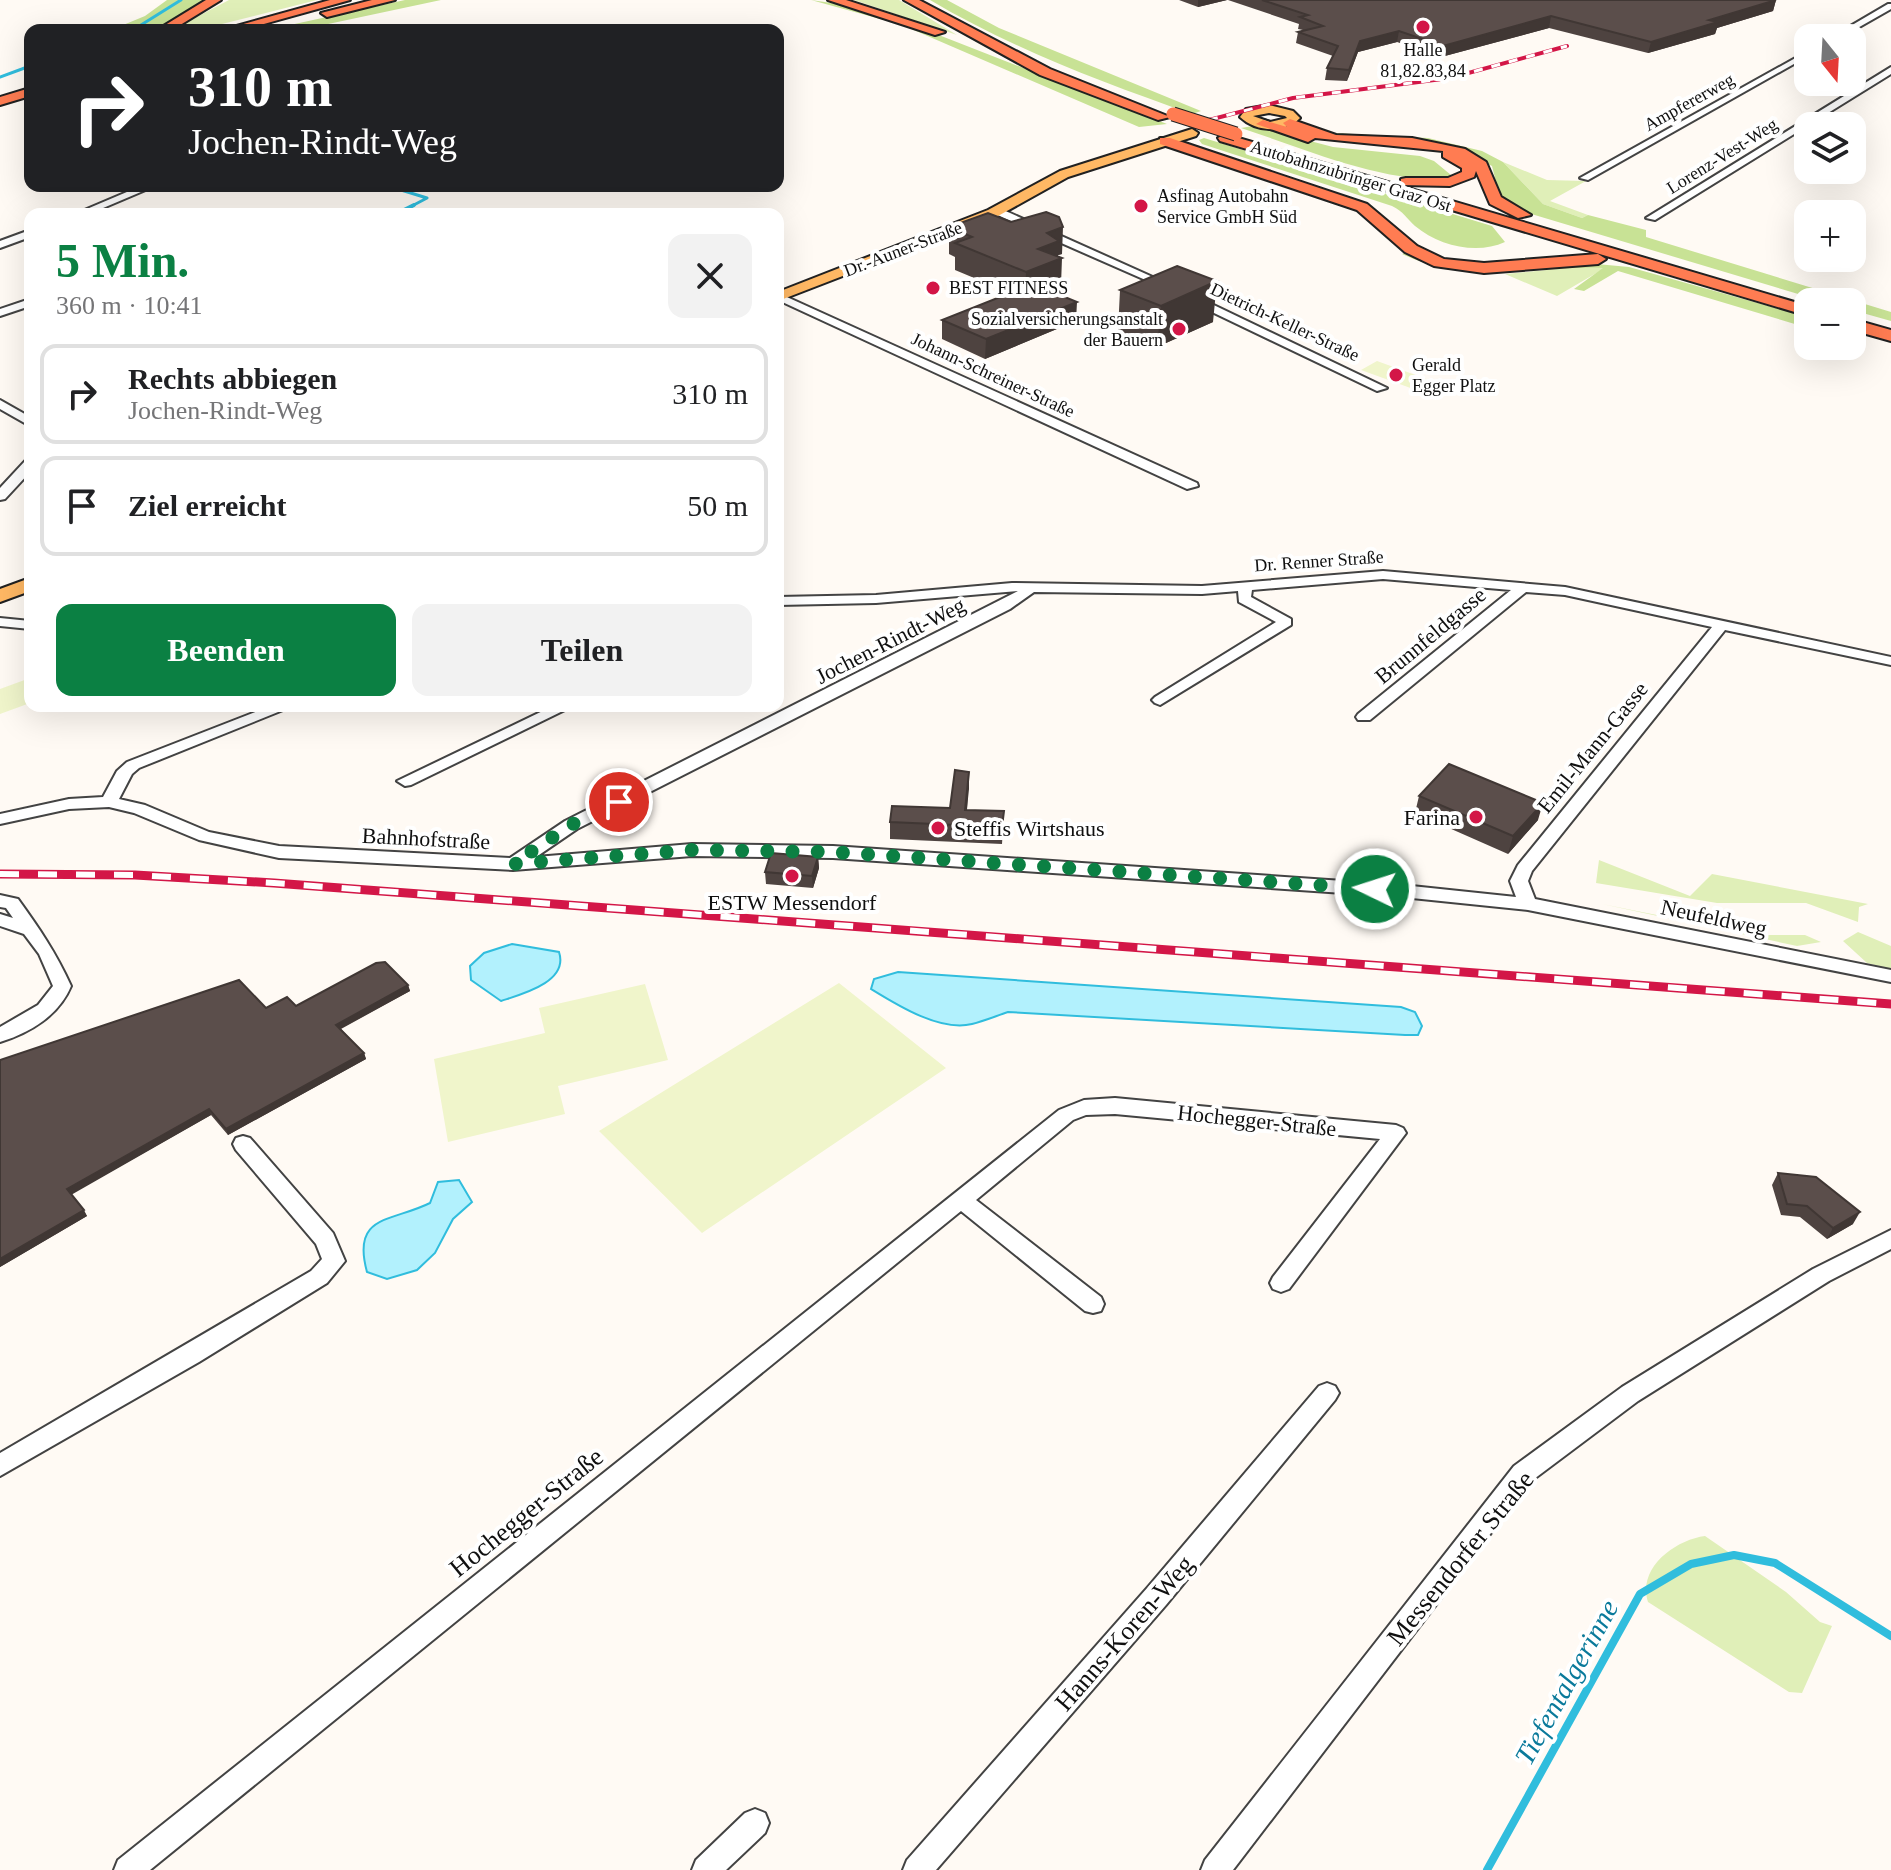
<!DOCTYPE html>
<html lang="de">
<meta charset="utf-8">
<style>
:root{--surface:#fff;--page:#f2f2f2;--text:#202124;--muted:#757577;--line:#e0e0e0;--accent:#0b8043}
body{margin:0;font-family:Georgia,serif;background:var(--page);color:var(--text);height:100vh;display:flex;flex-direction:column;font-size:30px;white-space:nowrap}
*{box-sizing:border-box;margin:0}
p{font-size:26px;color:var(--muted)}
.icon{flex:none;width:44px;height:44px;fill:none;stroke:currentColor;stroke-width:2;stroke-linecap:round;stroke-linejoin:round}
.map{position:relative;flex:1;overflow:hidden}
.side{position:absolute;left:24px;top:208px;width:760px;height:504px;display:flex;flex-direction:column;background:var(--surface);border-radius:16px;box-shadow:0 8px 32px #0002}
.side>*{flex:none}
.top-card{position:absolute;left:24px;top:24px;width:760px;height:168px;border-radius:16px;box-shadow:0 8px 32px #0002;background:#202124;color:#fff;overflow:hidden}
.needle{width:52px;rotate:162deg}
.buttons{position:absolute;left:1794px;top:24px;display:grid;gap:16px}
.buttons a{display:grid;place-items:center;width:72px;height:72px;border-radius:16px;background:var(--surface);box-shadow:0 8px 32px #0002;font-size:40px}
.pin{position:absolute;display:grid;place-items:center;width:68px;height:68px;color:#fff;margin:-34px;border:4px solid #fff;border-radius:50%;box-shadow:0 2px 8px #0007}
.me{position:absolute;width:88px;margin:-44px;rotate:274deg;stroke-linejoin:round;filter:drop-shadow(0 0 6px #0008)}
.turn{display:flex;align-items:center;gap:28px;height:168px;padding:0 32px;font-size:36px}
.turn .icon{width:104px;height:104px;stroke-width:2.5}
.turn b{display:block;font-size:56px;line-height:68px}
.round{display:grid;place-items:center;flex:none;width:84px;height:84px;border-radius:16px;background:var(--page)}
.overview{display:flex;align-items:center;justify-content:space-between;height:136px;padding:0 32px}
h1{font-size:48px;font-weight:600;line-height:60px;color:var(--accent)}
.cta{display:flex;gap:16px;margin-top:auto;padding:16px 32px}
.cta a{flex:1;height:92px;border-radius:16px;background:var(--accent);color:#fff;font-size:32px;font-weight:600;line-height:92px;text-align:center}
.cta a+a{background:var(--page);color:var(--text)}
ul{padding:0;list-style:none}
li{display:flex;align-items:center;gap:24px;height:100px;margin:0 16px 12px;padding:0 16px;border:4px solid var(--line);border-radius:16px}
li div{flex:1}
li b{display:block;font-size:30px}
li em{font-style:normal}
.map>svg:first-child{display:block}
.green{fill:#e0efb8}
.forest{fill:#c8e295}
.pitch{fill:#f0f5cb}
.water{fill:#b2f1fd;stroke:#30bddd;stroke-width:2}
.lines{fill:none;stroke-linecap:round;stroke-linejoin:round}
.stream-far2{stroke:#30bddd;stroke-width:3}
.stream-far1{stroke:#30bddd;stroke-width:4}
.stream{stroke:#30bddd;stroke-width:8}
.minor-casing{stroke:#434343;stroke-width:4}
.major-casing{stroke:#212121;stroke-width:4}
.highway-casing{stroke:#212121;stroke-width:4}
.minor{fill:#fff;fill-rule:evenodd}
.major{fill:#ffb864;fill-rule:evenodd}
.highway{fill:#ff7c52;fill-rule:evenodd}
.rail-far1-casing{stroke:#d31647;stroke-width:4}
.rail-casing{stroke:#d31647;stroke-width:9}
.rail-far1{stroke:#fff;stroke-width:3;stroke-dasharray:9;stroke-linecap:butt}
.rail{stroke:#fff;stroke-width:6;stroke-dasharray:19;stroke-linecap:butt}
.highway-bridge-casing{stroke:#212121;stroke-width:15;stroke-linecap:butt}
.highway-bridge{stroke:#ff7c52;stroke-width:13}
.wall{fill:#4e4340}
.shaded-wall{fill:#403734}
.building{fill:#5b4e4b;stroke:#403734;stroke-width:2}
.route{stroke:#0b8043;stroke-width:14;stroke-dasharray:0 25.2}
.poi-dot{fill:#d31647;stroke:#fff;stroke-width:3}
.labels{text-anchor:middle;stroke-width:8;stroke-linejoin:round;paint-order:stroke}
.far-poi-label{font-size:18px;fill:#101010;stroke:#fff;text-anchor:start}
.far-street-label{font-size:18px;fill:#101010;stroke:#fff}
.street-label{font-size:22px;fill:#101010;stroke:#fff}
.poi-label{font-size:22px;fill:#101010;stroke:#fff;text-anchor:end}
.near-street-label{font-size:26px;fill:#101010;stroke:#fff}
.near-water-label{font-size:28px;font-style:italic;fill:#0a7a9b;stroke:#fff}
</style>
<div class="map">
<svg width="1891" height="1870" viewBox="0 0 1891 1870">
<rect width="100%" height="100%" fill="#fffaf4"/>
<path class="green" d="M229 0H317L198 30H172Z
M854 0H899L957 35Z
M1503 162 1547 180 1586 181 1550 201 1588 215 1582 218 1543 204Z
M1576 267 1605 268 1557 296 1505 274Z
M1599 860 1690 896 1712 874 1868 904 1859 907 1858 922 1806 903H1717L1596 883Z
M1602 904 1756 935H1805L1821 942 1797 946Z
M1858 932 1891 946V969L1867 963 1843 941Z
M1705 1536 1786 1592 1820 1622 1832 1626 1802 1693 1789 1692 1648 1602C1637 1568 1675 1540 1705 1536Z"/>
<path class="forest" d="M167 0H207L155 30H111L145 16Z
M405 0H441L300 30H267Z
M811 0 845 5 926 30 1167 124 1139 127 902 25Z
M930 0H947L999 28 1201 111 1192 114C1101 82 1013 49 930 0Z
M1253 126 1333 147 1420 156 1434 161 1451 175 1446 180C1375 180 1308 150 1241 128Z
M1334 133 1428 138 1482 151 1503 162 1543 204 1582 218 1588 215 1646 230V237L1891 312V321L1852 310V302H1825L1528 213 1499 194 1492 166 1457 148 1331 135Z
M1204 138 1492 226 1505 242C1477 255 1439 246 1415 226 1406 218 1404 212 1392 206L1202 144 1199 140Z
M1409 252 1445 265 1575 262 1629 267 1808 317V328L1618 271 1584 291 1574 289 1603 268C1530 265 1473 287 1402 254Z"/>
<path class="pitch" d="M1377 361 1432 381 1416 390 1361 370Z
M30 678V703L0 714V689Z
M839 983 946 1068 702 1233 599 1131Z
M645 984 668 1060 558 1086 565 1114 448 1142 434 1059 545 1033 539 1008Z"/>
<path class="water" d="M512 944 559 952C569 982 522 994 501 1001L471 980 470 966 484 953Z
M898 972 1401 1007 1415 1012 1422 1026 1418 1035H1405L1008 1012C996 1016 984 1021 972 1024 940 1032 897 1005 871 989L874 979Z
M459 1180 472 1202 453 1219 435 1253 417 1270 387 1279 367 1272C351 1214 392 1222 430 1203L438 1182Z"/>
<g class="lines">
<path class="stream-far2" d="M133 30 181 0
M0 77 30 66
M401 186V190L427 198 410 207"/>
<path class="stream-far1" d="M396 214 414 205"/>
<path class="stream" d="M1487 1870 1640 1594 1691 1564 1734 1555 1775 1563 1891 1636"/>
<defs>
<path id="minor" d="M1888 4H1891V9L1840 38H1830Z
M1808 51V56L1588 180 1580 178Z
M1891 67V74L1655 220 1646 218Z
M141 186H155L89 214H75Z
M993 209H1001L1175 287 1166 289 993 213Z
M30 230V237L0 248V241Z
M778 293 1197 483 1198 486 1187 489 778 300Z
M1189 297H1197L1387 388 1377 391 1189 301Z
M30 299V306L0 316V309Z
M0 400 30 417V426L0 409Z
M30 460V472L5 499 0 500V488L25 461Z
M1383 571 1565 587 1891 657V665L1725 630 1532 871 1528 881 1535 899 1891 970V982L1528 910 1402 897 833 858 692 856 513 870 279 858 199 840 134 813 109 807 69 809 0 824V814L69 799 103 797 117 771 127 762 271 706H293L139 768 132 774 119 799 145 805 209 832 279 846 510 858 565 821 1018 591 876 603 778 605V597L876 595 1012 583 1202 586ZM1383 579 1511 590 1358 714 1356 717 1358 720H1370L1526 592 1565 595 1712 627 1518 865 1510 881 1516 897 1402 885 833 846 692 844 536 857 577 829 1010 609 1034 592 1202 594 1238 591 1239 602 1276 622 1155 697 1152 700 1155 703 1160 705 1291 625V619L1251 597 1252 590Z
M0 618 30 621V629L0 626Z
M553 706H573L411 785 405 786 397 781Z
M0 895 18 899C39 928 56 953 71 986 59 1015 30 1033 0 1042V1027L38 1005 53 986 39 954 24 934 0 926V914L13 918 6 908 0 907Z
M1115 1098 1396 1125 1403 1128 1406 1133 1289 1289 1281 1292 1273 1289 1270 1283 1273 1277 1380 1139 1115 1114 1086 1115 1073 1120 976 1200 1101 1297 1104 1304 1101 1311 1093 1313 1085 1311 961 1211 150 1870H114L118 1860 1059 1110 1084 1100Z
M243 1136 250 1138 333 1233 345 1261 327 1283 199 1362 0 1476V1453L311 1271 322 1259 316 1244 236 1150 233 1144 236 1138Z
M1891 1230V1249L1829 1281 1638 1401 1530 1482 1233 1870H1201L1205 1860 1514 1466 1622 1387 1813 1269Z
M1327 1383 1335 1386 1339 1393 1335 1400 1166 1605 936 1870H903L907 1860 1148 1587 1319 1386Z
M755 1809 765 1813 769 1823 765 1833 726 1870H692L696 1860 745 1813Z"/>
<path id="major" d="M1269 105 1293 111 1300 118C1284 134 1256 132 1240 117L1246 109ZM1269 113 1285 116 1287 118 1270 122 1253 116Z
M1192 129 1198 133 1196 136 1068 177 998 216 778 301V292L988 210 1060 171Z
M30 578V591L0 602V589Z"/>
<path id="highway" d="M206 0H221L172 30H157Z
M330 0H350L242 30H222Z
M372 0H395L327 17 321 13Z
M828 0H846L945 32 935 35Z
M904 0H919L1050 69 1170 117 1158 120 1040 75Z
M30 88V96L0 105V97Z
M1290 119 1336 135 1412 138 1465 149 1486 162 1501 197 1531 215 1518 218 1490 204 1476 171 1474 177 1450 186 1401 185V179L1406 178H1448L1462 172V168L1443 157V151L1315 138 1308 142 1256 124 1263 120 1287 127 1283 123Z
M1225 134 1808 306V316L1220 141 1218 138Z
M1160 138H1170L1367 204 1417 246 1444 259 1484 263 1598 254 1606 259 1598 264 1484 273 1434 266 1405 252 1357 210 1160 144Z
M1852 319 1891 330V341L1852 330Z"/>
</defs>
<use href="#minor" class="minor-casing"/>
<use href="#major" class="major-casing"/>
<use href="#highway" class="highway-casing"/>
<use href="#minor" class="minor"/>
<use href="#major" class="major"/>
<use href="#highway" class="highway"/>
<defs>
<path id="rail-far1" d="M1209 120 1293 98 1450 78 1567 46"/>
<path id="rail" d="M0 874 135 875 274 883 1891 1004"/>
</defs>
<use href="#rail-far1" class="rail-far1-casing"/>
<use href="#rail" class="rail-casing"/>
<use href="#rail-far1" class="rail-far1"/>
<use href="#rail" class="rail"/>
<defs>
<path id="highway-bridge" d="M1173 114 1236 134"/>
</defs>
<use href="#highway-bridge" class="highway-bridge-casing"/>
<use href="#highway-bridge" class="highway-bridge"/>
</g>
<path class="wall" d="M1179 0H1227L1198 7Z
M1228 0H1776L1773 11 1717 28 1715 34 1648 53 1549 28 1441 57 1397 42 1358 52 1347 81 1325 80 1327 68 1333 56 1296 43 1298 32 1303 30 1298 29 1299 24Z
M949 227 1062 254 1058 255V257L1061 285 1048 290 1076 321 985 359 942 339V320L1010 293 955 270V257L949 254Z
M1120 290 1213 322 1157 347 1118 331Z
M969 772 967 810 1004 811 1002 844 890 839V822L950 808Z
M1419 796 1538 820 1508 854 1415 813Z
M818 857 819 868 813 888 766 884 765 872Z
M408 985 410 991 341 1029 364 1053 366 1059 228 1135 211 1115 71 1194 87 1216 0 1267V1060L266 1008 296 1006Z
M1778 1173 1853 1224 1827 1239 1800 1217 1781 1215 1772 1185Z"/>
<path class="shaded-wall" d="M1198 0H1227L1198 7Z
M1776 0 1773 11 1717 28 1715 34 1648 53 1651 42 1709 20Z
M1551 16 1549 28 1441 57 1443 46Z
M1399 31 1397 42 1358 52 1347 81 1349 70 1360 41Z
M1063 227 1062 254 1058 255V259L1062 258 1061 285 1025 299 1026 272 1047 233Z
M1217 281 1213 322 1157 347 1161 306Z
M1077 302 1076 321 985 359 986 339Z
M969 772V789L965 827V810Z
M1543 803 1538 820 1508 854 1513 836Z
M818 857 819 868 813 888 812 876Z
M408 985 410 991 338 1030 336 1025Z
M364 1053 366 1059 228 1135 226 1129Z
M209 1109 211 1115 71 1195 67 1189Z
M84 1210 87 1216 0 1267V1259Z
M1860 1212 1853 1224 1827 1239 1833 1228Z"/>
<path class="building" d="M1262 0H1776L1709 20 1718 22 1651 42 1551 16 1443 46 1399 31 1360 41 1349 70 1327 68 1338 46 1298 32 1323 26 1300 17 1308 15Z
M1046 212 1059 217 1063 227 1047 233 1059 241 1038 249 1062 258 1026 272 955 243 972 237 949 227 988 213 1011 222Z
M1177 266 1217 281 1161 306 1120 290Z
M1033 284 1077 302 986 339 942 320Z
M1449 764 1543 803 1513 836 1419 796Z
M955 770 969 772 965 810 1004 811 1002 827 890 822 892 806 950 808Z
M771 853 818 857 812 876 765 872Z
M385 962 408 985 336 1025 364 1053 226 1129 209 1109 67 1189 84 1210 0 1259V1060L239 980 266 1008 287 997 296 1006 376 963Z
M1778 1173 1816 1177 1860 1212 1833 1228 1807 1206 1787 1204Z"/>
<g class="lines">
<path class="route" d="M619 802 571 825 513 864 692 850 833 852 1375 889"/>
</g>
<g class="poi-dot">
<circle cx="1423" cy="27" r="8"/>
<circle cx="1141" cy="206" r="8"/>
<circle cx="933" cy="288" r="8"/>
<circle cx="1179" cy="329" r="8"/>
<circle cx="1396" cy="375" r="8"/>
<circle cx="1476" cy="817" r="8"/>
<circle cx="938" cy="828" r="8"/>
<circle cx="792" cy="876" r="8"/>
</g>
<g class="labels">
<g class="far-poi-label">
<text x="1423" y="56" text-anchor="middle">Halle<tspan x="1423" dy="21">81,82.83,84</tspan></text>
<text x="1157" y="202">Asfinag Autobahn<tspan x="1157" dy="21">Service GmbH Süd</tspan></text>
<text x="949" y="294">BEST FITNESS</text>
<text x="1163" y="325" text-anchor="end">Sozialversicherungsanstalt<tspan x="1163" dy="21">der Bauern</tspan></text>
<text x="1412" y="371">Gerald<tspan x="1412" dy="21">Egger Platz</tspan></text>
</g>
<g class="far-street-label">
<text transform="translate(1689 102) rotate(-29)" y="6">Ampfererweg</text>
<text transform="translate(1722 156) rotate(-32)" y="6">Lorenz-Vest-Weg</text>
<text transform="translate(1351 176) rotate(17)" y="6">Autobahnzubringer Graz Ost</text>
<text transform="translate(903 249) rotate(-21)" y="6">Dr.-Auner-Straße</text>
<text transform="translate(1285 322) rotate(25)" y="6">Dietrich-Keller-Straße</text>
<text transform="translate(993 375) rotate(25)" y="6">Johann-Schreiner-Straße</text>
<text transform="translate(1319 561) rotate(-4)" y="6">Dr. Renner Straße</text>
</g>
<g class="street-label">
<text transform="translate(1430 635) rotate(-40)" y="8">Brunnfeldgasse</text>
<text transform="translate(890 640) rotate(-27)" y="8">Jochen-Rindt-Weg</text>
<text transform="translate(1592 747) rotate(-51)" y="8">Emil-Mann-Gasse</text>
<text transform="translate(426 838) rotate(3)" y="8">Bahnhofstraße</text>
<text transform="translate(1714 917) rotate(12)" y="8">Neufeldweg</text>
<text transform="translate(1257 1120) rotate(6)" y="8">Hochegger-Straße</text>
</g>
<g class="poi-label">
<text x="1460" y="825">Farina</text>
<text x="954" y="836" text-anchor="start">Steffis Wirtshaus</text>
<text x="792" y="910" text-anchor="middle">ESTW Messendorf</text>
</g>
<g class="near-street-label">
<text transform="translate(526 1512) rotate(-39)" y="9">Hochegger-Straße</text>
<text transform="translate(1460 1558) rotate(-51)" y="9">Messendorfer Straße</text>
<text transform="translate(1124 1633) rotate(-49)" y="9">Hanns-Koren-Weg</text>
</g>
<g class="near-water-label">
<text transform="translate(1566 1682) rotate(-61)" y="10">Tiefentalgerinne</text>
</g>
</g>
</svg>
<div class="buttons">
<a><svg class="needle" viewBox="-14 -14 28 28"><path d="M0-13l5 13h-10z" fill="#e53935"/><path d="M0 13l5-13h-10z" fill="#757577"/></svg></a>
<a><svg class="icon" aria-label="layers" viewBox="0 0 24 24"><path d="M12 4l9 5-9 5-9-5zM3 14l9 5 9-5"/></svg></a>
<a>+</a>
<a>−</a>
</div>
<div class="pin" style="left:619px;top:802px;background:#d93025"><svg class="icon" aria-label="arrive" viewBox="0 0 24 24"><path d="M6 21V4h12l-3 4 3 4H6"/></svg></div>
<svg class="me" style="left:1375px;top:889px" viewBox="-20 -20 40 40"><circle r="17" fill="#0b8043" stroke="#fff" stroke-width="3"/><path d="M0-11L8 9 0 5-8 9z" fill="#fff"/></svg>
<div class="top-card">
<div class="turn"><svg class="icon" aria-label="right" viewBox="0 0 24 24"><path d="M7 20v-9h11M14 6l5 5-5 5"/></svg><div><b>310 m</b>Jochen-Rindt-Weg</div></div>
</div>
<section class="side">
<div class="overview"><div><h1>5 Min.</h1><p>360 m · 10:41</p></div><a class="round"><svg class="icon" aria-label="close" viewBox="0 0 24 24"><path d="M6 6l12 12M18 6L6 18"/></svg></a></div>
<ul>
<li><svg class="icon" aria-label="right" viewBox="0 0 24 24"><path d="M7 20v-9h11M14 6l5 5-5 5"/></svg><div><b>Rechts abbiegen</b><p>Jochen-Rindt-Weg</p></div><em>310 m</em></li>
<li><svg class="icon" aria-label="arrive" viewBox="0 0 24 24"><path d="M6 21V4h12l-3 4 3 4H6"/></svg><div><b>Ziel erreicht</b></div><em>50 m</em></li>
</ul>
<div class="cta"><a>Beenden</a><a>Teilen</a></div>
</section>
</div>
